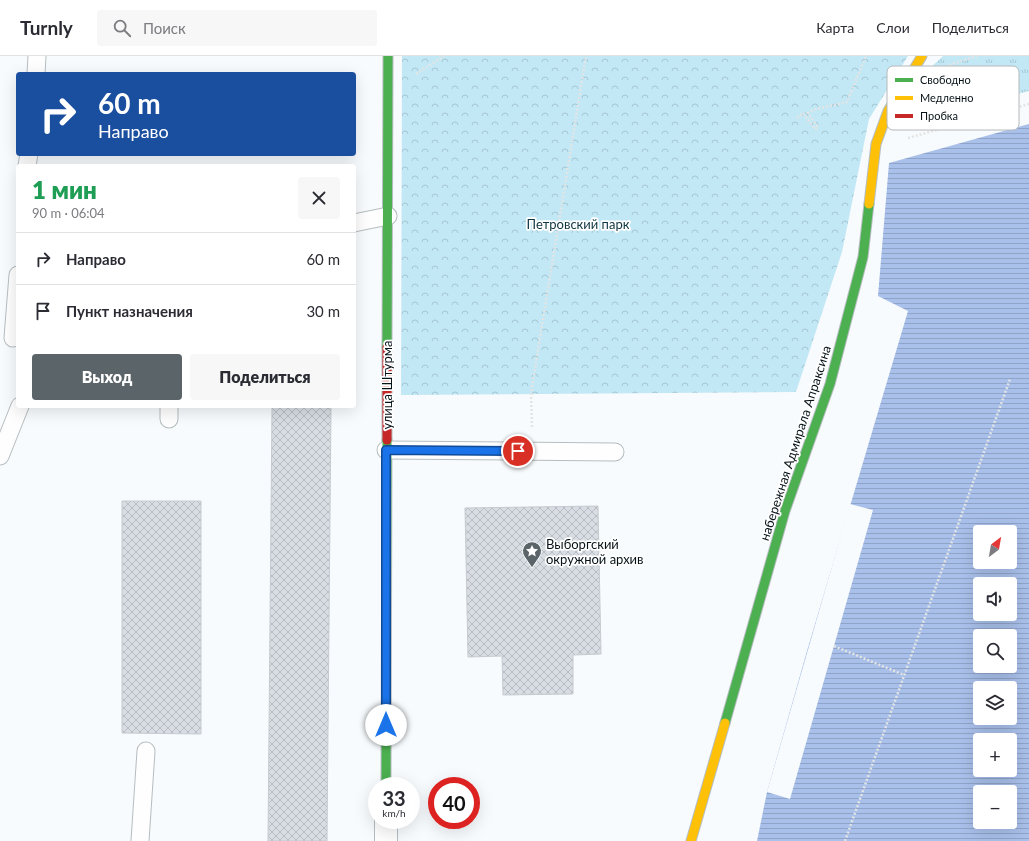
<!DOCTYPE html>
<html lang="ru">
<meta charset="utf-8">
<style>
:root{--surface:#fff;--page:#f7f7f7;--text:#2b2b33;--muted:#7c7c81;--line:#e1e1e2;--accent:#5b6468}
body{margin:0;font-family:Lato,sans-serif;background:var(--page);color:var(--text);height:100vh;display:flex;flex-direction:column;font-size:15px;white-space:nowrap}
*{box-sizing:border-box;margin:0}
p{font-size:13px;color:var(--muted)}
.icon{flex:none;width:22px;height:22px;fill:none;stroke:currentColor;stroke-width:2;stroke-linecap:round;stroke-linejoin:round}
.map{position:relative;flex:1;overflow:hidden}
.panel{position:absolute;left:16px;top:108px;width:340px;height:244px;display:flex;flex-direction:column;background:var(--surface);border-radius:4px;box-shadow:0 4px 16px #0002}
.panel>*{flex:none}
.guide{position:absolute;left:16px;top:16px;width:340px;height:84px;border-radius:4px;box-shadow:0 4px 16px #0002;background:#1a4fa0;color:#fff;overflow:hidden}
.needle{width:26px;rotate:31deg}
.buttons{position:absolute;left:973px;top:469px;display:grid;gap:8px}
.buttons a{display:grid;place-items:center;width:44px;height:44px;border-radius:4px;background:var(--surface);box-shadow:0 4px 16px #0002;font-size:20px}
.speed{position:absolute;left:368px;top:721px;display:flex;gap:8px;font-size:20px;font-weight:700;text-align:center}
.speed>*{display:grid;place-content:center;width:52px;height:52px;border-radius:50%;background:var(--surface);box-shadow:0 4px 16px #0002;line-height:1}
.speed small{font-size:10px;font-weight:400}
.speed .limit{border:6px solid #d22;background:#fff;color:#111}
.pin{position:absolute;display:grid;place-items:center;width:34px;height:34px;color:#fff;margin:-17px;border:2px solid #fff;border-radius:50%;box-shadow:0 1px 4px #0007}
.me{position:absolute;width:44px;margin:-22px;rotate:0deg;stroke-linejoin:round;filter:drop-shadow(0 0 3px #0008)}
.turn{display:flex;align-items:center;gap:14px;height:84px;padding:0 16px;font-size:18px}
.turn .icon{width:52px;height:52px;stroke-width:2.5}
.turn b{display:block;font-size:28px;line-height:34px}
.round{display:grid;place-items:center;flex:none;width:42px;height:42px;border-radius:4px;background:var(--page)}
.head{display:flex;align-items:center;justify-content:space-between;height:68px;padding:0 16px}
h1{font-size:24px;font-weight:800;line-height:30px;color:#1e9e55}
.primary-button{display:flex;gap:8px;margin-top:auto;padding:8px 16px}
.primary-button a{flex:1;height:46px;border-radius:4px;background:var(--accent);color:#fff;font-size:16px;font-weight:800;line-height:46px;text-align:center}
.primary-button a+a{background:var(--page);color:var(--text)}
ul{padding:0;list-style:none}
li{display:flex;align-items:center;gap:12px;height:52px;padding:0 16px;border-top:1px solid var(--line)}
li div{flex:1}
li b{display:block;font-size:15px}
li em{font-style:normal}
header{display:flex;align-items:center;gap:24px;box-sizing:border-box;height:56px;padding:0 20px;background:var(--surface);border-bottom:1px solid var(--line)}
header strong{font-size:19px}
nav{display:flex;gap:22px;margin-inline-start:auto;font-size:14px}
.search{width:280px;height:36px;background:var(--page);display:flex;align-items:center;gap:10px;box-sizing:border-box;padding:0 14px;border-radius:4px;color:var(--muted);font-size:15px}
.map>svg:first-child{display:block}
.grass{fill:url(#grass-tufts)}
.forest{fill:url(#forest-crowns)}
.water{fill:url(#water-rules);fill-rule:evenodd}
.pier{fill:#f7fbfd}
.building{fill:url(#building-cross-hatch);stroke:#c5cbd0}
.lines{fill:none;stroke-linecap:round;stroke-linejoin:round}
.lane-casing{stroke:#b6bdc0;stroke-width:19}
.street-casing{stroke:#b6bdc0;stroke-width:24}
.fast-casing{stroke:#b6bdc0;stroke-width:11}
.slow-casing{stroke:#b6bdc0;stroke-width:11}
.jam-casing{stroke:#b6bdc0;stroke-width:11}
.path{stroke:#e3e4e4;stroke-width:2.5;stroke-dasharray:2 2;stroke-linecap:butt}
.lane{stroke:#fefeff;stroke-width:17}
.street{stroke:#fefeff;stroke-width:22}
.fast{stroke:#4caf50;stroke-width:9}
.slow{stroke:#ffc107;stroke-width:9}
.jam{stroke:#c62828;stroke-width:9}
.route-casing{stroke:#114b97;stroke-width:10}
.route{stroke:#1a73e8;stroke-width:7}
.labels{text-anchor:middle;stroke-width:3.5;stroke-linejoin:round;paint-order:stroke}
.park-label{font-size:13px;fill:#0d3542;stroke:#fff}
.street-label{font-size:13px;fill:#071318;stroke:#fff}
.poi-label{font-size:13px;fill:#071318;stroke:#fff;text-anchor:start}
.key{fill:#fff;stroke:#b5b8ba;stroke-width:1}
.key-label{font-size:11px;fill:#071318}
</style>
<header>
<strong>Turnly</strong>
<div class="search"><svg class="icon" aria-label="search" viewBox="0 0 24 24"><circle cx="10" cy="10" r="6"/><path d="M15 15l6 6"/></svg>Поиск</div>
<nav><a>Карта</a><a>Слои</a><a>Поделиться</a></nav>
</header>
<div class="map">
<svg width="1029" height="785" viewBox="0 0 1029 785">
<defs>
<pattern id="grass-tufts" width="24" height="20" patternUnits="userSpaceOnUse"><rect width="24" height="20" fill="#c2e8f6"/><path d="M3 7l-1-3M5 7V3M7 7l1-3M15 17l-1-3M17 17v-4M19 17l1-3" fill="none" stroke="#a5c6d2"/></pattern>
<pattern id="forest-crowns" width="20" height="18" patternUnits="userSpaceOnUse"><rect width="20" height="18" fill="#c2e8f6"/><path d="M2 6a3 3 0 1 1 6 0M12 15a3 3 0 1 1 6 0" fill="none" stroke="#a5c6d2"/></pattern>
<pattern id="water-rules" width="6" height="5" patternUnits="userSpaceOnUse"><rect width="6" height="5" fill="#a9c0ea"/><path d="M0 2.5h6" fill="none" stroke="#90a4c8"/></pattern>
<pattern id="building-cross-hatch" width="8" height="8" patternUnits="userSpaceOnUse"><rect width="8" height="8" fill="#d7dde3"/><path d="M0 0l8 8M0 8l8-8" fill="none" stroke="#b7bdc2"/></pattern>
</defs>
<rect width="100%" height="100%" fill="#f7fbfd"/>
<path class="grass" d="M943 0H1029V35L896 69 925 17Z"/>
<path class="forest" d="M402 0H908L869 63 842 196 796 336 401 339Z"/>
<path class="water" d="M1029 68V785H757L767 736 807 595 908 255 878 240 889 107ZM980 476H1010V506H980ZM980 528H1010V558H980ZM980 580H1010V610H980ZM980 632H1010V662H980ZM980 684H1010V714H980ZM980 736H1010V766H980Z"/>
<path class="pier" d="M850 448 873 454 790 743 767 736Z"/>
<path class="building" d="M272 350H331L327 785H268Z
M122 445H201V678L122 677Z
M598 450 601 598 573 599V638L503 639 502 600 468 601 465 452Z"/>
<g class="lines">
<defs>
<path id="lane" d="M36 18 37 0
M27 110 29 98
M354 167 388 160
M13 282 18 219
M169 350V363
M386 394 615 396
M0 400 20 350
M140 785 146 695"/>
<path id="street" d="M386 764V785"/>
<path id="fast" d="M387 291 388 0
M725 667 785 455 830 328 863 201 869 148
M386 730 387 384"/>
<path id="slow" d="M869 148 876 88 888 55 922 0
M691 785 725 667"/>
<path id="jam" d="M387 384V291"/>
</defs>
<use href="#lane" class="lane-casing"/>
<use href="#street" class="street-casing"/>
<use href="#fast" class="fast-casing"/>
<use href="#slow" class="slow-casing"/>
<use href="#jam" class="jam-casing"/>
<path class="path" d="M949 9 977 0
M416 18 444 0
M797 62 803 57 815 73 818 71 808 57 813 54 847 46 866 0
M908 82 1029 48
M532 371 531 337 586 0
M834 590 904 619
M845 785 1010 323"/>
<use href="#lane" class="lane"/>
<use href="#street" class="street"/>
<use href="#fast" class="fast"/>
<use href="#slow" class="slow"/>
<use href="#jam" class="jam"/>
</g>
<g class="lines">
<defs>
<path id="route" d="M386 669V394L518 395"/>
</defs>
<use href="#route" class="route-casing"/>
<use href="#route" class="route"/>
</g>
<defs>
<symbol id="sight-pin" viewBox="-11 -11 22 30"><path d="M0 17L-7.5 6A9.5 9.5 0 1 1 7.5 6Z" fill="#5b6468" stroke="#fff"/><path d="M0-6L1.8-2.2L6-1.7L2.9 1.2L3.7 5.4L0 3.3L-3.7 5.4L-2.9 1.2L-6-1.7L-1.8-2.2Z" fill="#fff"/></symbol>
</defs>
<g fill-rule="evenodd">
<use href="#sight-pin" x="521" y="484" width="22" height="30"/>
</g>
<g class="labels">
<g class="park-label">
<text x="578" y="173">Петровский парк</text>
</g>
<g class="street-label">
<text transform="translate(387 329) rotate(-90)" y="5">улица Штурма</text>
<text transform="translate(795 387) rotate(-72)" y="5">набережная Адмирала Апраксина</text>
</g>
<g class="poi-label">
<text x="546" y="493">Выборгский<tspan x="546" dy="15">окружной архив</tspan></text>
</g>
</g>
<rect x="887" y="10" width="132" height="64" rx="6" class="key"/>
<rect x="895" y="22" width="18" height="4" fill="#4caf50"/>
<rect x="895" y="40" width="18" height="4" fill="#ffc107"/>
<rect x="895" y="58" width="18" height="4" fill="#c62828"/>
<g class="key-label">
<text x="920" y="28">Свободно</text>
<text x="920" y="46">Медленно</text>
<text x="920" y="64">Пробка</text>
</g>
</svg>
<div class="buttons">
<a><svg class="needle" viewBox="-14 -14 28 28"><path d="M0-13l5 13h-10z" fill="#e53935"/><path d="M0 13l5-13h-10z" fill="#7c7c81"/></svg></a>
<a><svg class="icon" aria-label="sound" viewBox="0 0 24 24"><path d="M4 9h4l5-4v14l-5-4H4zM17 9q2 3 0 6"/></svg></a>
<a><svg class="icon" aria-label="search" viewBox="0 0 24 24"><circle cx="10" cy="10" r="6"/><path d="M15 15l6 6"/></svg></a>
<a><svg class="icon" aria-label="layers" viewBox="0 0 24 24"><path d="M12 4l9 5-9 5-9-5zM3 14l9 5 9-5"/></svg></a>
<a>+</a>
<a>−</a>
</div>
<div class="speed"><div>33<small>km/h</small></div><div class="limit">40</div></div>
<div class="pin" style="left:518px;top:395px;background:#d93025"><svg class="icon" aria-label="arrive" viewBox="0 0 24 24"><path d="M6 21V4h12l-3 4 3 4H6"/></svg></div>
<svg class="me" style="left:386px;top:669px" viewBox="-20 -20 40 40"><circle r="19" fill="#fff"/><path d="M0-13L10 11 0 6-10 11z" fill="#1a73e8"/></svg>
<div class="guide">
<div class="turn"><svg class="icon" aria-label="right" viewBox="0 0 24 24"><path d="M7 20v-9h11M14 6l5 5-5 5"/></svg><div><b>60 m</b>Направо</div></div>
</div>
<section class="panel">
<div class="head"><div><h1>1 мин</h1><p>90 m · 06:04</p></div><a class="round"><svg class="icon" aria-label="close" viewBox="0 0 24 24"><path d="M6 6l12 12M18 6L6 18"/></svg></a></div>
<ul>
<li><svg class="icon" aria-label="right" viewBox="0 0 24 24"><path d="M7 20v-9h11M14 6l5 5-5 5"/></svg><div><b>Направо</b></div><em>60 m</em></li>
<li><svg class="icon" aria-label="arrive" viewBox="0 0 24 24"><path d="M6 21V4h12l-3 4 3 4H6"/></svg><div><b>Пункт назначения</b></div><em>30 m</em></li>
</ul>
<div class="primary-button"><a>Выход</a><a>Поделиться</a></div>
</section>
</div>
